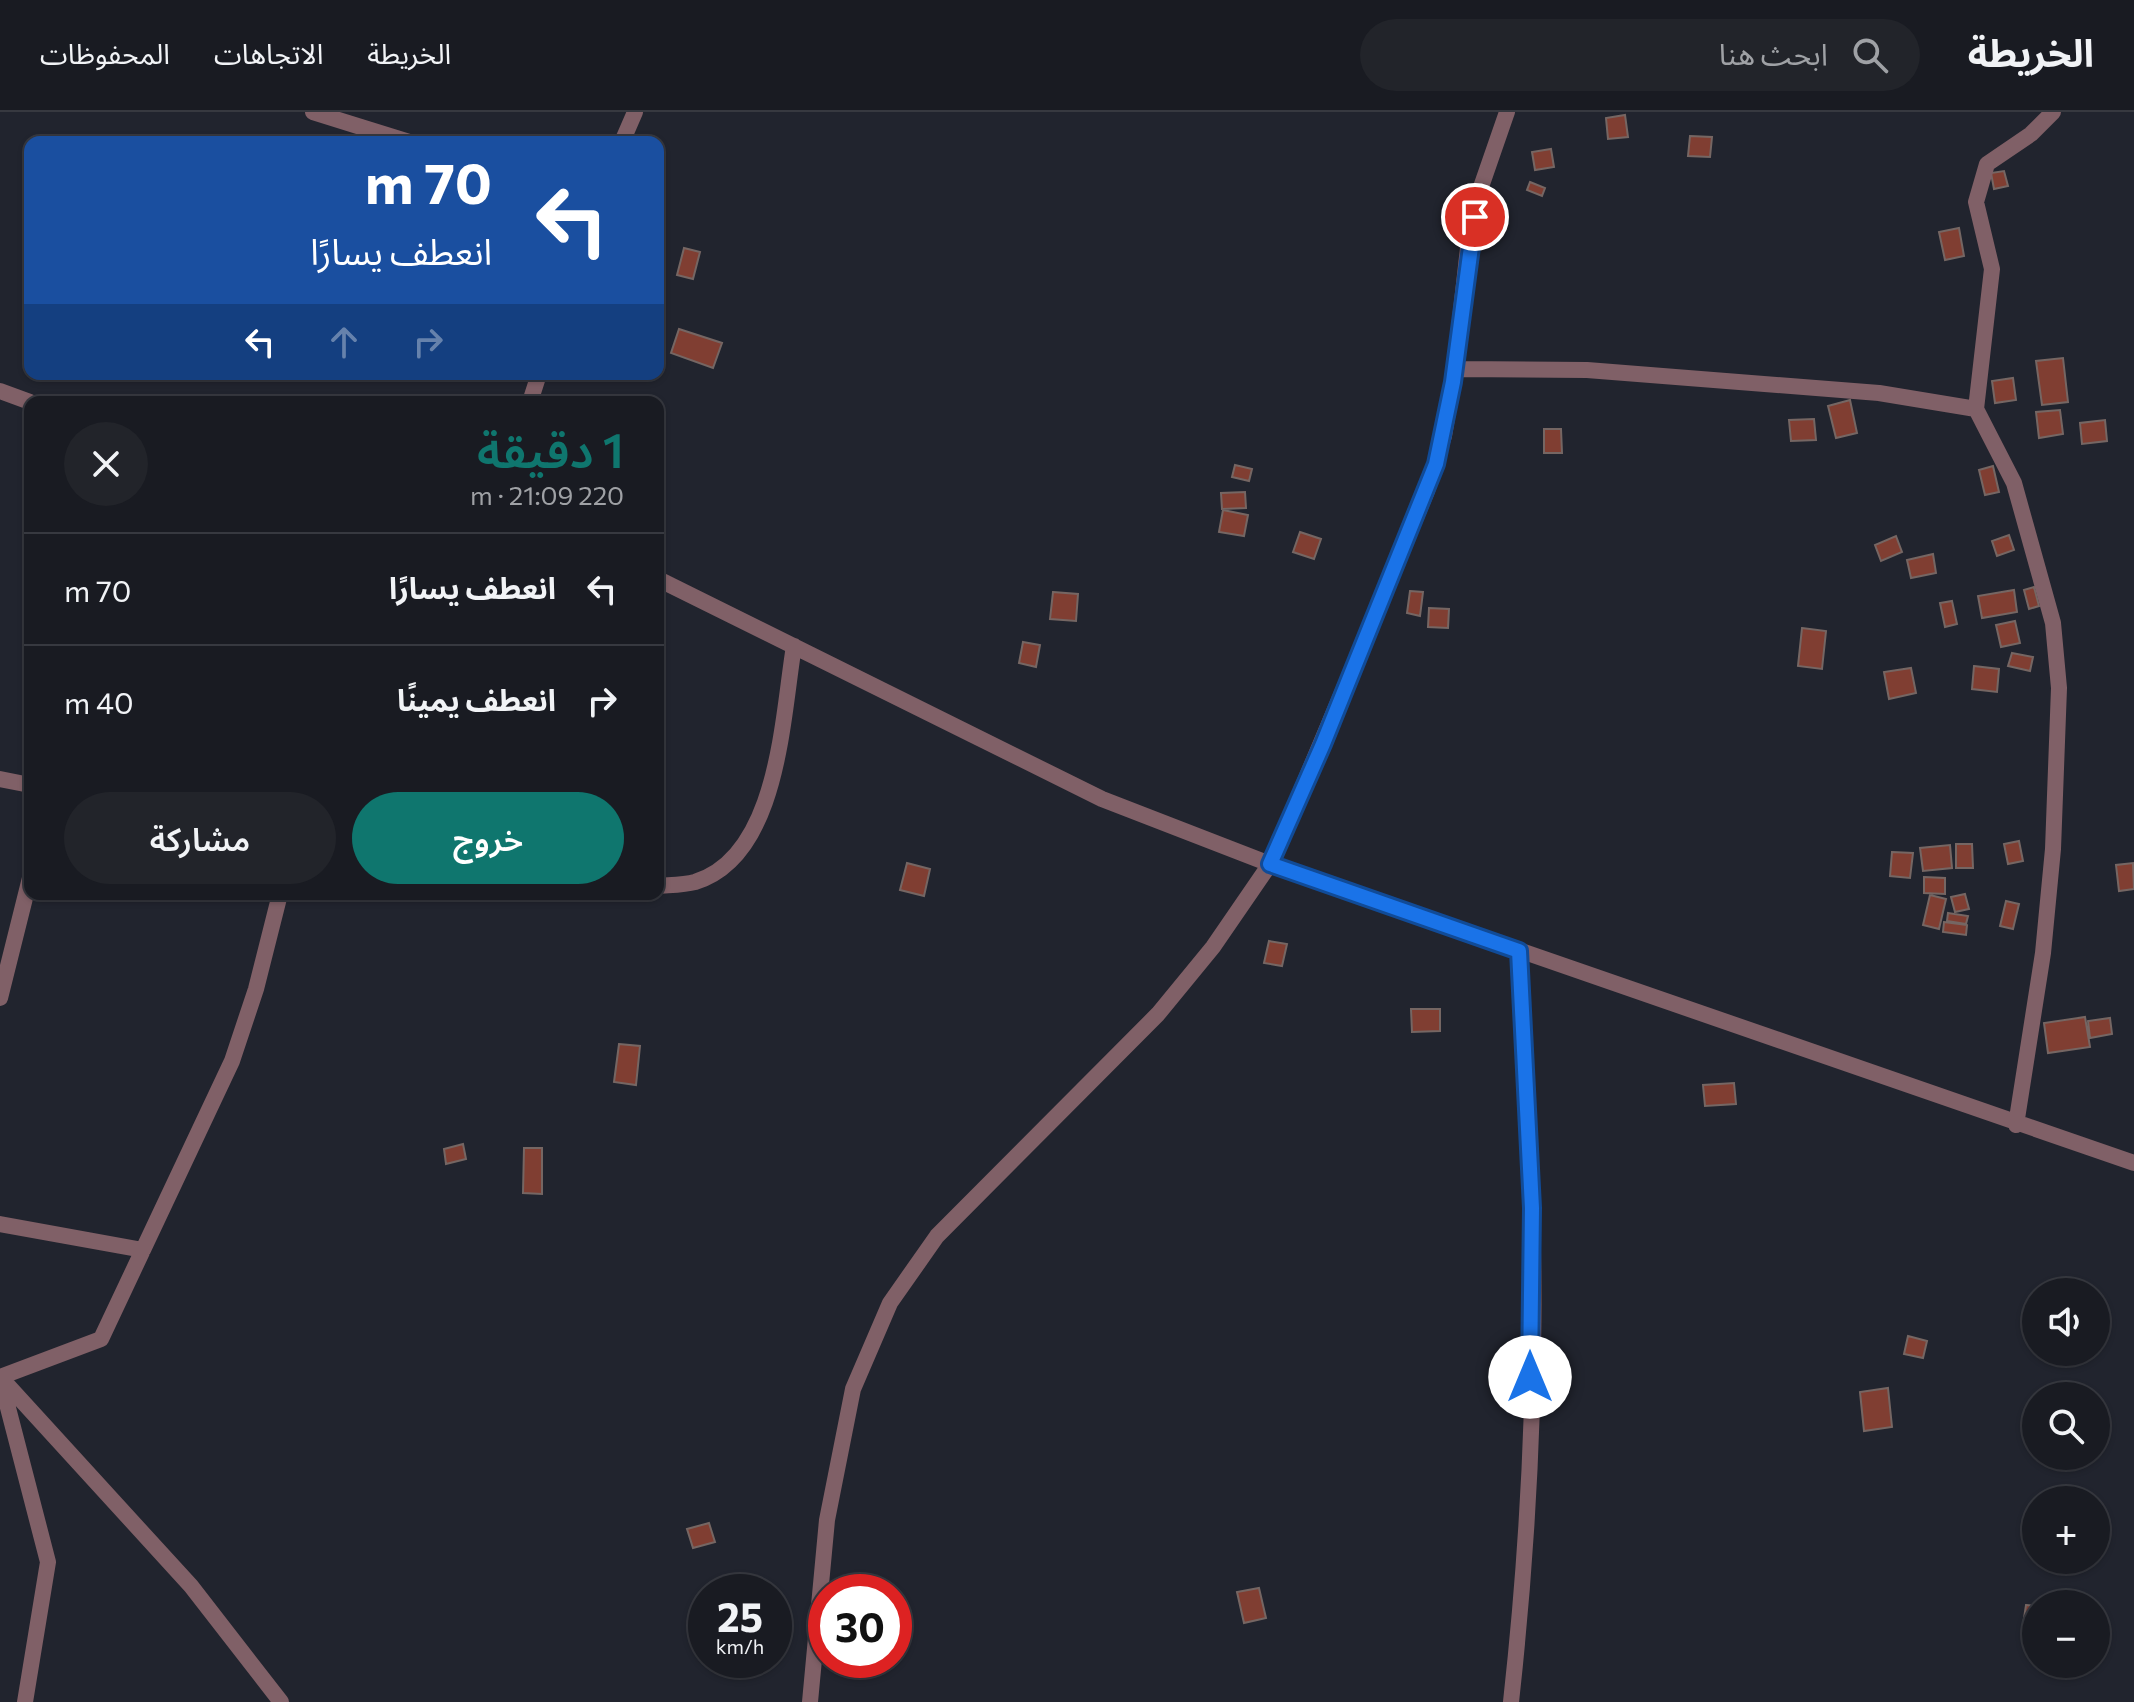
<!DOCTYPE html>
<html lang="ar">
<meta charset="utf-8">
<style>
:root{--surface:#191b22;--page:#22242a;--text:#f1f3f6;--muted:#9fa1a5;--line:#373940;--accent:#0f766e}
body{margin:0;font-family:Commissioner,"Noto Sans Arabic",sans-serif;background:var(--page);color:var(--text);direction:rtl;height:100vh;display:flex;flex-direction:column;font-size:30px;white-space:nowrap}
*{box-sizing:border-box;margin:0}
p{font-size:26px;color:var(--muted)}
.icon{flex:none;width:44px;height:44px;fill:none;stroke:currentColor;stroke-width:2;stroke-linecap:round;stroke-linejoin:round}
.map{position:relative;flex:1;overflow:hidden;direction:ltr}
.panel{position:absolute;left:24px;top:284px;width:640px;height:504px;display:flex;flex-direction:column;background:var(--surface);border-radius:16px;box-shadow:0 2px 6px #0004,0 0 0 2px var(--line);direction:rtl}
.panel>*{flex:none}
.top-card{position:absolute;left:24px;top:24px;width:640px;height:244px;border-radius:16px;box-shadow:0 2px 6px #0004,0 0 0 2px var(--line);direction:rtl;background:#1a4fa0;color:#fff;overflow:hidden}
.controls{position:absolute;left:2022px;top:1166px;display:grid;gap:16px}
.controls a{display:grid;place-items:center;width:88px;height:88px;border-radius:50%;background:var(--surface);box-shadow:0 2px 6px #0004,0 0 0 2px var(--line);font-size:40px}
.speed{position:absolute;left:688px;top:1462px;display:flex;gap:16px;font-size:40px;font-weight:700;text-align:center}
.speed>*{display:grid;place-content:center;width:104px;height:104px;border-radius:50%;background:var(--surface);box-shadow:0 2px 6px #0004,0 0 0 2px var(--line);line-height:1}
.speed small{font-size:20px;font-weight:400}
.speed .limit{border:12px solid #d22;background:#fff;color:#111}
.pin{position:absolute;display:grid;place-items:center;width:68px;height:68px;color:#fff;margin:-34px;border:4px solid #fff;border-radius:50%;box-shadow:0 2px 8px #0007}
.me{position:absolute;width:88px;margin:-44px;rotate:0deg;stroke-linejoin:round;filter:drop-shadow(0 0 6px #0008)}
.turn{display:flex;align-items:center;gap:28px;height:168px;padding:0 40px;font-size:36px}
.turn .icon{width:104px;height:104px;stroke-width:2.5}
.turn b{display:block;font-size:56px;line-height:68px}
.lanes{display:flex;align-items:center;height:76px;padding:0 40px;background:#0003;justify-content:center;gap:40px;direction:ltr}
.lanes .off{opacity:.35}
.round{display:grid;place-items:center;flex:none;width:84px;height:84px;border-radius:42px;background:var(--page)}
.summary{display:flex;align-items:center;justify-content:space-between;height:136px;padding:0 40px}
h1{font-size:48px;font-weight:600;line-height:60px;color:var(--accent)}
.primary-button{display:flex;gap:16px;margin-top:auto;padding:16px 40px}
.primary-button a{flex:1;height:92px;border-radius:48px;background:var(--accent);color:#fff;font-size:32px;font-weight:600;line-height:92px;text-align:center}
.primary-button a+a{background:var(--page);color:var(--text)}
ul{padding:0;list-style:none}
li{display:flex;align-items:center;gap:24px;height:112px;padding:0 40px;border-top:2px solid var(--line)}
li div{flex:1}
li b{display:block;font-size:30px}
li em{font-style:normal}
header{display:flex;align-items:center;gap:48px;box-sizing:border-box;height:112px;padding:0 40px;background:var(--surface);border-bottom:2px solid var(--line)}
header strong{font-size:38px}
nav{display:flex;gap:44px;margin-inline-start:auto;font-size:28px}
.search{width:560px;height:72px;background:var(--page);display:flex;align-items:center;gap:20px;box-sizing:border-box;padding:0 28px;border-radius:44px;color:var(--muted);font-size:30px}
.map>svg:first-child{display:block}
.building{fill:#803e32;stroke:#756663;stroke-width:2}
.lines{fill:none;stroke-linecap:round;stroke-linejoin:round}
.street{stroke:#806067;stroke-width:16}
.route-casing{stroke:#114b97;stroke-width:20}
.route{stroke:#1a73e8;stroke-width:14}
</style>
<header>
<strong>الخريطة</strong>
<div class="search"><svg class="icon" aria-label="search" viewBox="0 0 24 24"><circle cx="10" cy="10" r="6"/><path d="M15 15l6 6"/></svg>ابحث هنا</div>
<nav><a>الخريطة</a><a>الاتجاهات</a><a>المحفوظات</a></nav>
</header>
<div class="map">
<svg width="2134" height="1590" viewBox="0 0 2134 1590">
<rect width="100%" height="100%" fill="#21242e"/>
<path class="building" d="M1625 3 1628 25 1608 27 1606 6Z
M1690 24 1712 25 1710 45 1688 44Z
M1551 37 1554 55 1535 58 1532 40Z
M2004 59 2008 74 1994 77 1991 61Z
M1530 70 1545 76 1542 84 1527 78Z
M1959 116 1964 144 1945 148 1939 120Z
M684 136 700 140 693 167 677 163Z
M679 217 722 231 713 256 671 241Z
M2063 246 2068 290 2042 293 2036 249Z
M2013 266 2016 288 1995 291 1992 269Z
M1850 288 1857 321 1836 326 1828 294Z
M2060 298 2063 322 2039 326 2036 300Z
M1814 307 1816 328 1791 329 1789 308Z
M2105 308 2107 329 2082 332 2080 311Z
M1544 317H1561L1562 341H1544Z
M1235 353 1252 357 1249 369 1232 365Z
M1993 354 1999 380 1985 383 1979 358Z
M1245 380 1246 396 1222 397 1221 381Z
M1223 398 1248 403 1244 424 1219 420Z
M1300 420 1321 427 1314 447 1293 440Z
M2009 423 2014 438 1997 444 1992 429Z
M1896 424 1902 440 1881 449 1875 433Z
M1933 442 1936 461 1911 466 1907 448Z
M2034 475 2039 494 2029 497 2024 478Z
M2014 478 2017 500 1982 506 1978 484Z
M1410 479 1423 480 1420 504 1407 501Z
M1053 480 1078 482 1076 509 1050 507Z
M1952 489 1957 512 1945 515 1940 491Z
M1429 496 1449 497 1448 516 1428 515Z
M2015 509 2020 531 2001 535 1996 513Z
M1802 516 1826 519 1822 557 1798 554Z
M1023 530 1040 533 1036 555 1019 551Z
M2012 541 2033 545 2030 559 2008 554Z
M1974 554 1999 557 1997 580 1972 577Z
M1911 556 1916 581 1889 587 1884 560Z
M2019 729 2023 749 2008 752 2004 732Z
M1956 732H1972L1973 756H1956Z
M1950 733 1952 756 1923 759 1920 736Z
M1892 740 1913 741 1910 766 1890 764Z
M907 751 930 757 924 784 900 778Z
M2133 751 2134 777 2119 779 2116 753Z
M1924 765 1945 766V782L1924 781Z
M1965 782 1969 797 1955 800 1951 785Z
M1930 783 1946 787 1939 817 1923 813Z
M2006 789 2019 792 2013 817 2000 814Z
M1948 801 1968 804 1966 812 1947 809Z
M1944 810 1967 813 1966 823 1943 820Z
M1269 829 1287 832 1282 854 1264 851Z
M1411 897H1440V919L1412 920Z
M2085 905 2090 935 2048 941 2044 911Z
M2110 906 2112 922 2090 926 2088 909Z
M619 932 640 934 636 973 614 970Z
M1734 971 1736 992 1705 994 1703 973Z
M463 1032 466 1047 446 1052 444 1037Z
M524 1036H542V1082L523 1081Z
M1908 1224 1927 1229 1923 1246 1904 1242Z
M1888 1276 1892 1315 1864 1319 1860 1280Z
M709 1411 715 1430 693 1436 687 1417Z
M1259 1476 1266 1506 1244 1511 1237 1480Z
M2026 1493 2036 1494V1515L2023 1513Z"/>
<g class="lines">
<path class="street" d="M313 0 409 30
M622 30 635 0
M1455 257 1587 258 1879 281 1976 297
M0 279 30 290
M530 290 539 262
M658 467 1102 687 1270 752 2134 1051
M0 667 30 673
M658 774C669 773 684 773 695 770 779 744 782 606 794 534
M0 886 30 766
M2016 1013 2043 841 2053 737 2059 576 2053 511 2014 371 1976 297 1992 157 1976 90 1987 52 2031 22 2053 0
M0 1112 143 1138
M1 1266 191 1474 281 1590
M25 1590 48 1450 0 1265 101 1227 232 949 256 877 280 782
M810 1590 827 1408 853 1277 890 1191 937 1124 1158 902 1213 835 1270 752 1427 379 1444 324 1453 270 1468 136 1481 75 1507 0
M1511 1590C1529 1427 1537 1257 1532 1093 1529 1008 1523 924 1519 839"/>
</g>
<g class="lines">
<defs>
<path id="route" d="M1475 105 1453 270 1436 352 1323 632 1270 752 1519 839 1532 1096 1530 1265"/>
</defs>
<use href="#route" class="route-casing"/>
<use href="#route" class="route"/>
</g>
</svg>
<div class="controls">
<a><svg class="icon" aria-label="sound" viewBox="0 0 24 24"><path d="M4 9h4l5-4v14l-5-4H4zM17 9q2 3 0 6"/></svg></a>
<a><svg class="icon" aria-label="search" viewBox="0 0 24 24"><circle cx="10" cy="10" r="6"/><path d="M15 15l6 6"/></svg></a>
<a>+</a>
<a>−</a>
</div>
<div class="speed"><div>25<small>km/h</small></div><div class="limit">30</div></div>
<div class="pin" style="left:1475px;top:105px;background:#d93025"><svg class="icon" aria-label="arrive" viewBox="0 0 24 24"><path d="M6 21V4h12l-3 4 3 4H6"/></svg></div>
<svg class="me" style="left:1530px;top:1265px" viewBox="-20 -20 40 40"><circle r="19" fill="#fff"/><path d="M0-13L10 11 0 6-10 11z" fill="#1a73e8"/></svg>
<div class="top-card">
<div class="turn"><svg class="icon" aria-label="left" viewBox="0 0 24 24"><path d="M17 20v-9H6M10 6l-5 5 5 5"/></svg><div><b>70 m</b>انعطف يسارًا</div></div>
<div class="lanes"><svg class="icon" aria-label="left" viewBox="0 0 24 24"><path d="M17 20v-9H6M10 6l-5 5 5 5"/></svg><svg class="icon off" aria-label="ahead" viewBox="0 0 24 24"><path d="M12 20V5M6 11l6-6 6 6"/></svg><svg class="icon off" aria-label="right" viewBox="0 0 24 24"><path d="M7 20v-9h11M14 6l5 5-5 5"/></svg></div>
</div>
<section class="panel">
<div class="summary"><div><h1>1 دقيقة</h1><p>220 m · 21:09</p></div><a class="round"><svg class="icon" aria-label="close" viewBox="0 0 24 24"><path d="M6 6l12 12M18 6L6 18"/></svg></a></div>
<ul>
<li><svg class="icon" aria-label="left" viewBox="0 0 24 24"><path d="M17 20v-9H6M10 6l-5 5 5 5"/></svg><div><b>انعطف يسارًا</b></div><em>70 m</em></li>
<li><svg class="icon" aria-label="right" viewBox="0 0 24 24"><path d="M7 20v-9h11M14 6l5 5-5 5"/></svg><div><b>انعطف يمينًا</b></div><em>40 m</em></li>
</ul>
<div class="primary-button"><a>خروج</a><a>مشاركة</a></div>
</section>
</div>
